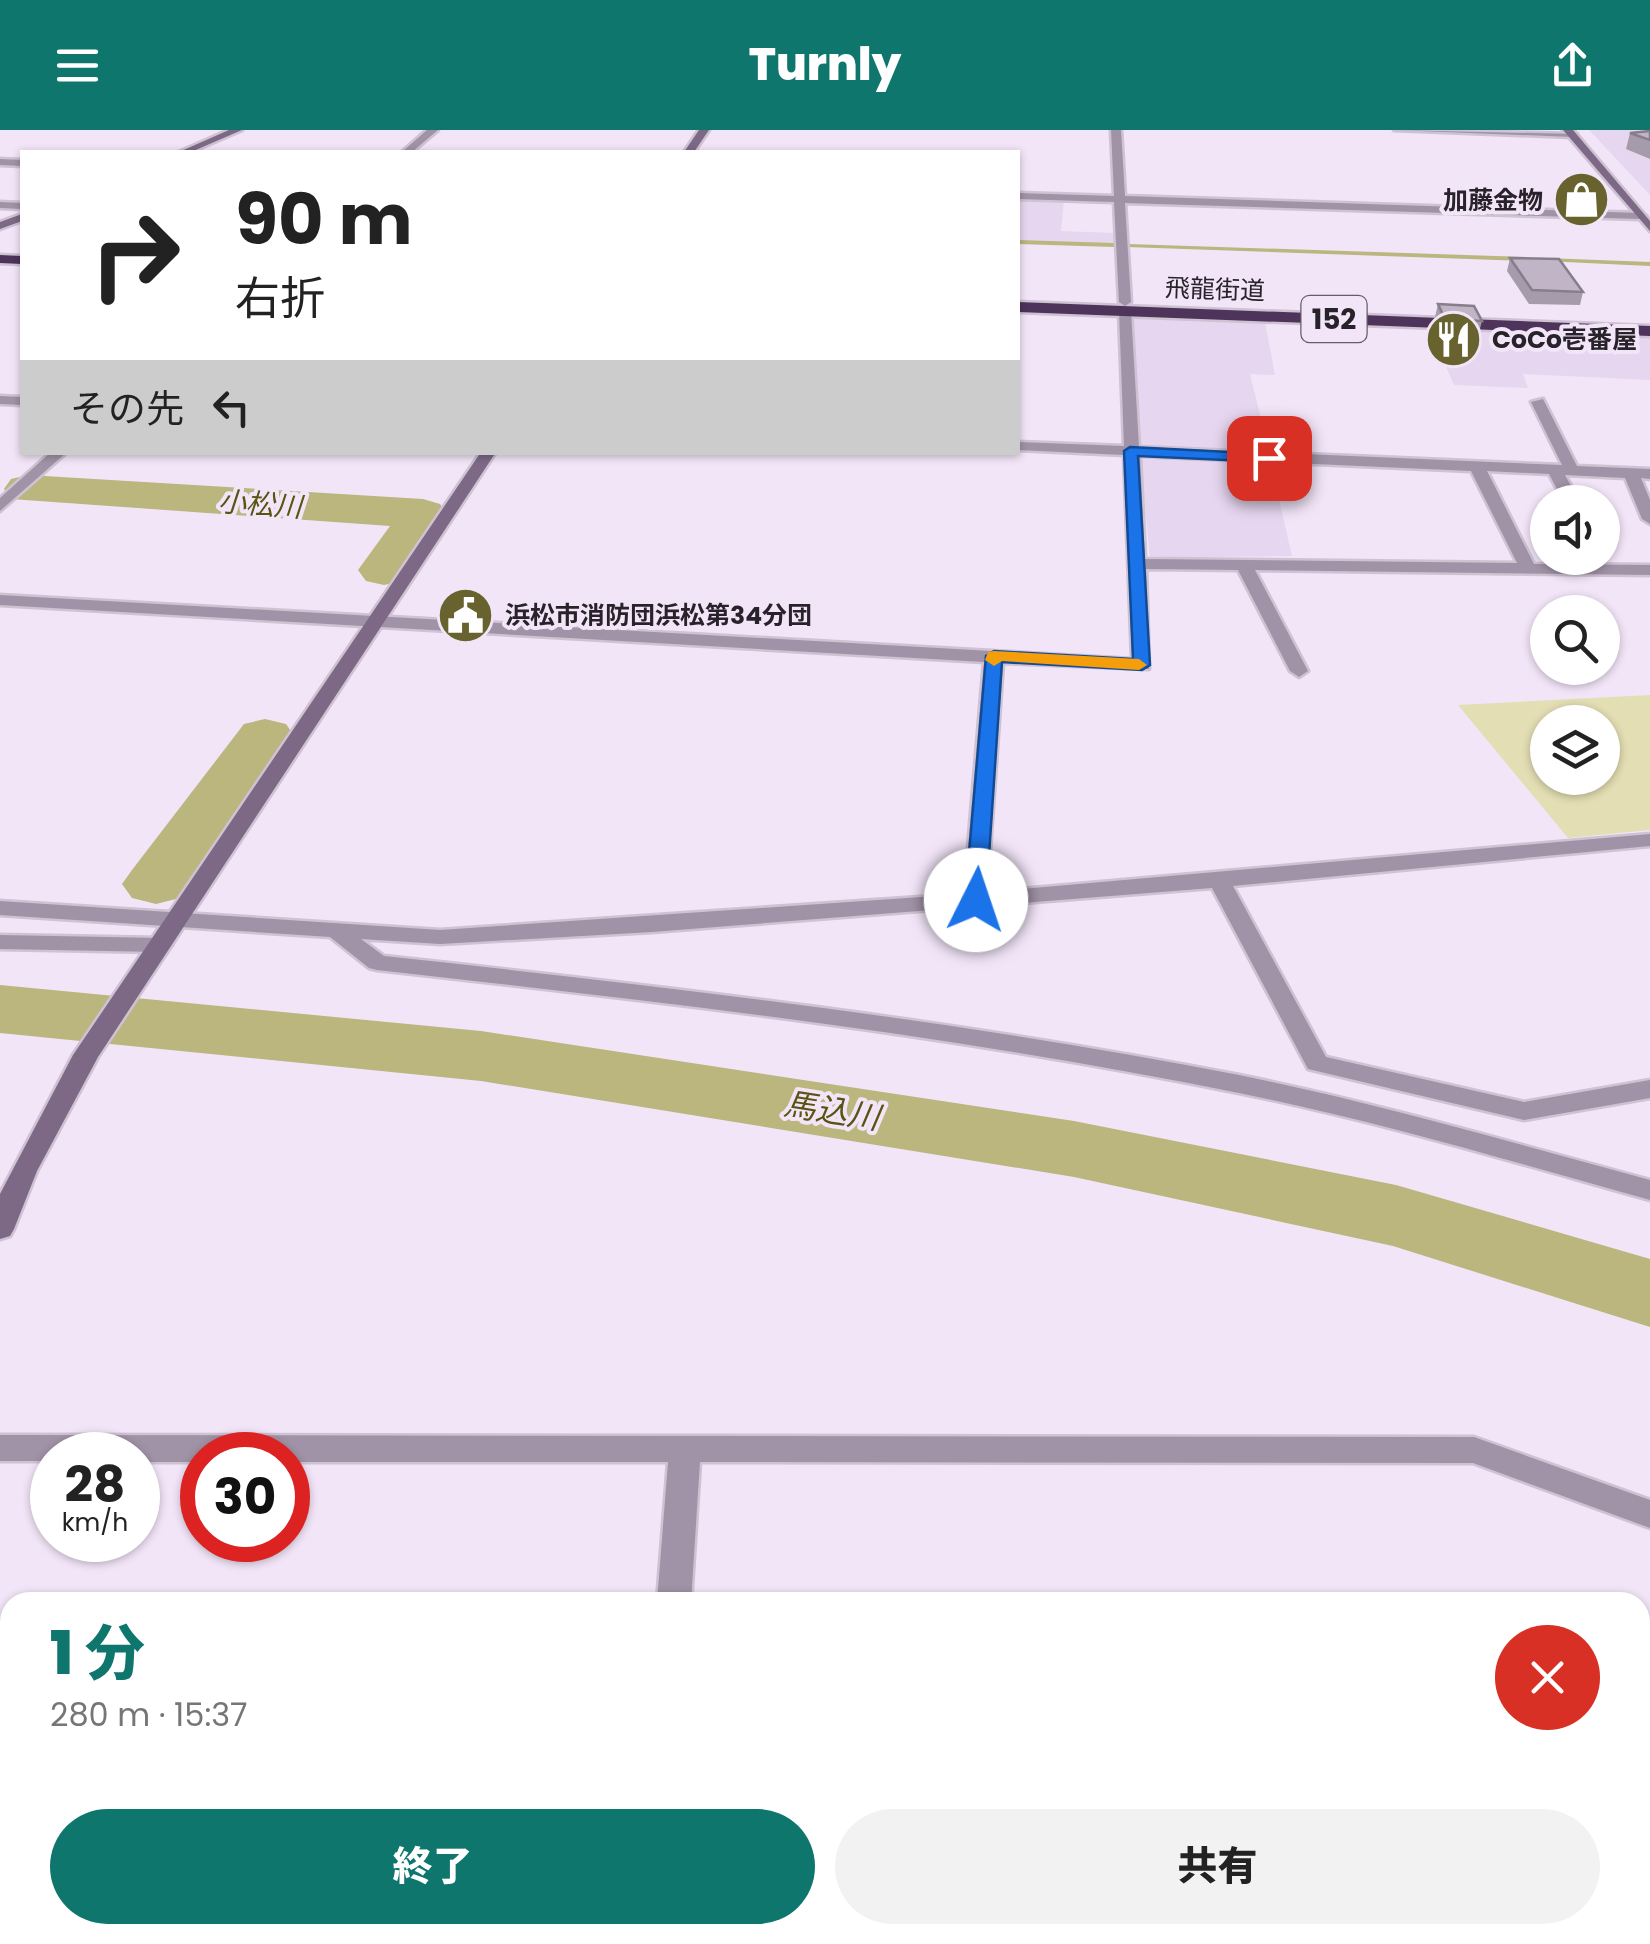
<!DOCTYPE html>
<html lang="ja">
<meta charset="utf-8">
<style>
:root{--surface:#fff;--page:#f2f2f2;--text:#222;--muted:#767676;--accent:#0f766e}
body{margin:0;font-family:Poppins,"Noto Sans JP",sans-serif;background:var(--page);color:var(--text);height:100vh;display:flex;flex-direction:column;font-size:38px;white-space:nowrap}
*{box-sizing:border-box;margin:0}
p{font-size:32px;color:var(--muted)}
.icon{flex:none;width:55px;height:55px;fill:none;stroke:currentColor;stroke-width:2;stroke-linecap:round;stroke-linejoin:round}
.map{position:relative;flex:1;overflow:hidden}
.sheet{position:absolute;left:0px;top:1462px;width:1650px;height:352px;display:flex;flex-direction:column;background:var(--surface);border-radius:30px 30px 0 0;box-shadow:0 2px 8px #0004}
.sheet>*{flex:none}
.banner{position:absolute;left:20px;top:20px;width:1000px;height:305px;border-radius:0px;box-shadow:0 2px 8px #0004;background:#fff;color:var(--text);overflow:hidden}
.controls{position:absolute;left:1530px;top:355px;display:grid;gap:20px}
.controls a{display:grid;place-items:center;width:90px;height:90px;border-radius:50%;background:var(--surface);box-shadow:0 2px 8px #0004;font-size:50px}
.speed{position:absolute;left:30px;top:1302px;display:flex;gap:20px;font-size:50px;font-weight:700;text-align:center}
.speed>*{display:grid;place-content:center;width:130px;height:130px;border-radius:50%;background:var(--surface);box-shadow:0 2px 8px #0004;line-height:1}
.speed small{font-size:25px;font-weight:400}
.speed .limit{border:15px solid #d22;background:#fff;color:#111}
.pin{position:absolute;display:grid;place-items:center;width:85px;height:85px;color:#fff;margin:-42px;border-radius:20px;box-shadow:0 5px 15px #0006}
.me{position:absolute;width:110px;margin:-55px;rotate:4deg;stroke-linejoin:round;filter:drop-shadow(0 0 8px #0008)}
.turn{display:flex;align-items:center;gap:35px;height:210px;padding:0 50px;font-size:45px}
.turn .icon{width:130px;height:130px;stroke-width:2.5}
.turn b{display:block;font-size:70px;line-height:85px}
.then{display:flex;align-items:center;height:95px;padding:0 50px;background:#0003;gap:20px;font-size:38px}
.round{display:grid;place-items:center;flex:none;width:105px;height:105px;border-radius:52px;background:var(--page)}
.head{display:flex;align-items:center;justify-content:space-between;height:170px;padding:0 50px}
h1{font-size:60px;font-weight:800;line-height:75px;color:var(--accent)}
.primary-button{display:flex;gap:20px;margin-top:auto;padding:20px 50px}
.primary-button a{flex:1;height:115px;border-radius:60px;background:var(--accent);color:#fff;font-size:40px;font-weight:800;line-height:115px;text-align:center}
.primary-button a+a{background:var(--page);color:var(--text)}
header{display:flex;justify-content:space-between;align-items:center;height:130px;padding:0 50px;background:var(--accent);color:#fff;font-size:45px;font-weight:800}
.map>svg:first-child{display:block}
.built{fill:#e7d6f0}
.green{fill:#e3deb3;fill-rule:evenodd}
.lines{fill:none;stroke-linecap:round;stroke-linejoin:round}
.stream{fill:#bbb57e;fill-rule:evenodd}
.river{fill:#bbb57e;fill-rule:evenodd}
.street-casing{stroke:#cec2d3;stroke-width:5}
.secondary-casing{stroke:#cec2d3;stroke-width:5}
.highway-casing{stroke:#cec2d3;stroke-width:5}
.street{fill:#a193a7;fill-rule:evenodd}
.secondary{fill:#7d6986;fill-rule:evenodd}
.highway{fill:#4e335a;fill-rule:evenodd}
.wall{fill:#a69bab}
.building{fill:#c1b4c7;stroke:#877e8b;stroke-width:2.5}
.route{fill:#1a73e8;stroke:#114b97;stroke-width:2.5}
.slow{fill:#f59e0b}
.labels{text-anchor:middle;stroke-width:8;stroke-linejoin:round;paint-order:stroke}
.far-poi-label{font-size:25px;font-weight:bold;fill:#28232a;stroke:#f2e5f8;text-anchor:start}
.far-street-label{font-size:25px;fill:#28232a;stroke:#f2e5f8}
.shield{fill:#f2e5f8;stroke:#655d68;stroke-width:2.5}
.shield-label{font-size:28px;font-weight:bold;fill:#28232a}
.far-water-label{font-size:28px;font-style:italic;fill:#5a5311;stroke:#f2e5f8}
.water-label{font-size:32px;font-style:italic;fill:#5a5311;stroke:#f2e5f8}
</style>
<header><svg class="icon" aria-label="menu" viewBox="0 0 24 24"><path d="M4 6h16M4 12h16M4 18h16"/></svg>Turnly<svg class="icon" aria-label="share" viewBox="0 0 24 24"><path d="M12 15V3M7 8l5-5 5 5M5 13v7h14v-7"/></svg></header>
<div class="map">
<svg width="1650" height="1814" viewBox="0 0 1650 1814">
<rect width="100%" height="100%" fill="#f2e5f8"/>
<path class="built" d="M1589 0H1650V65Z
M1018 69 1064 70 1061 101 1114 103V114L1018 111Z
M1132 186 1265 192 1275 245 1250 244 1270 324 1141 318Z
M1430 200 1650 208V250L1523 244 1528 258 1454 255Z
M1140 327 1250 332 1258 359 1277 361 1292 426 1150 428Z"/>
<path class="green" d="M1650 565V700L1568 708 1458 575ZM1548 592H1602V648H1548Z"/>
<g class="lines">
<path class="stream" d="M1018 110 1114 113 1117 115 1114 117 1018 114Z
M1129 114 1526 127 1529 129 1526 131 1127 117Z
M1546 128 1650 132V136L1544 131Z"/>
<path class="river" d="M28 345 423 369 440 374 447 384 402 451 384 455 366 451 358 440 390 396 11 369 4 359 11 349Z
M265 589 286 594 295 607 180 768 156 774 132 768 122 754 132 740 244 594Z
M0 855 481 901 1074 991 1396 1055 1650 1129V1197L1393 1116 1074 1047 481 951 0 903Z"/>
<defs>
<path id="street" d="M427 0H438L412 22H402Z
M1111 0H1121L1125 66 1640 83 1646 86 1640 89 1125 73 1131 172 1125 176 1119 172 1114 72 1018 69V63L1114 66Z
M1394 0 1577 4 1572 7Z
M0 29 22 30V36L0 35Z
M0 72 22 73V79L0 78Z
M1125 177 1131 181 1139 317 1562 335 1531 272 1543 269 1577 336 1650 339V349L1641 348 1650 370V394L1642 389 1625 348 1565 345 1580 372H1564L1549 344 1487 341 1534 434 1650 435V445L1255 440 1308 541 1299 547 1290 541 1238 440 1146 439 1149 539 1003 533 987 762 1650 704V716L1233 756 1326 927 1524 972 1650 950V968L1524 990 1308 939 1212 758 652 802 440 814 361 809 384 826C670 857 956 890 1239 945 1378 973 1513 1013 1650 1050V1070C1514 1032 1378 991 1239 963 954 905 666 872 377 840L369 838 330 807 0 785V771L440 800 964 764 984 532 0 475V465L1132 529 1124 325 1018 320V312L1124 316 1119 181ZM1140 326 1471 341 1517 433 1145 429Z
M0 266 22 267V275L0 274Z
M51 322H67L0 381V368Z
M0 805 160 808 172 815 160 822 0 819Z
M0 1305 1474 1307 1650 1370V1398L1473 1333 700 1332 691 1472H657L668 1332H288V1325H202V1332H138V1325H52V1331H0Z
M628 1805H668V1814H628Z"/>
<path id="secondary" d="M229 0H242L191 22H179Z
M699 0H709L694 22H684Z
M1563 0H1573L1650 91V101Z
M22 84V91L0 99V92Z
M481 322H496L98 927 37 1041 14 1099 10 1106 0 1109V1064L73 925Z"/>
<path id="highway" d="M0 125 22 126V134L0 133Z
M1018 172 1650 196V206L1018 182Z"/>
</defs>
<use href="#street" class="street-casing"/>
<use href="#secondary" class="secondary-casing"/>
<use href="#highway" class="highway-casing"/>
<use href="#street" class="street"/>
<use href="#secondary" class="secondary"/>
<use href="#highway" class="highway"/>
</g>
<path class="wall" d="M1650 1V29L1626 19 1630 3Z
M1510 128 1583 162 1580 175 1529 174 1507 141Z
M1438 174 1482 191 1475 217 1438 216 1432 200Z"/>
<path class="building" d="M1650 1V10L1630 3Z
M1510 128 1559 129 1583 162 1532 160Z
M1438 174 1474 176 1482 191 1445 189Z"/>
<path class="route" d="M1130 317 1269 324 1276 328 1269 332 1138 326 1150 535 1142 540 1002 532 986 770 976 776 968 774 965 770 986 526 994 521 1133 529 1124 321Z"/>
<path class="slow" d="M994 521 1139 529 1147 535 1139 540 1002 531 994 536 985 530 988 522Z"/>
<defs>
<symbol id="shop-disc" viewBox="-11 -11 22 22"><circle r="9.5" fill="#68622e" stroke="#f2e5f8"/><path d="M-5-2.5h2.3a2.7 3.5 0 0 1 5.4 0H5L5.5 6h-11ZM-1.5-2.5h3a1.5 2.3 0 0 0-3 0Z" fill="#fff"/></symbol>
<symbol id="restaurant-disc" viewBox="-11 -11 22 22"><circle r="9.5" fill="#68622e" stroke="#f2e5f8"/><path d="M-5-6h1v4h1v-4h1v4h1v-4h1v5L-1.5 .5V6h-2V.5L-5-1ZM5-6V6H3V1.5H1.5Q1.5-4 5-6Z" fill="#fff"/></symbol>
<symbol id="civic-disc" viewBox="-11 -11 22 22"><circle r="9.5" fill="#68622e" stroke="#f2e5f8"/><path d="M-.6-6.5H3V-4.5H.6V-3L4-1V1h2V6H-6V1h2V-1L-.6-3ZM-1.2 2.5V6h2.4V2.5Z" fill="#fff"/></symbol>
</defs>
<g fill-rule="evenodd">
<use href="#shop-disc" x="1550" y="38" width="63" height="63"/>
<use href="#restaurant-disc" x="1422" y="178" width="63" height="63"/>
<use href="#civic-disc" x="434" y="454" width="63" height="63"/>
</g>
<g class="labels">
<g class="far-poi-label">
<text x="1543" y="79" text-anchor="end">加藤金物</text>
<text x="1492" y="218">CoCo壱番屋</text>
<text x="505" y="494">浜松市消防団浜松第34分団</text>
</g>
<g class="far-street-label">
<text transform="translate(1215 159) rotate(2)" y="9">飛龍街道</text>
</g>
<rect class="shield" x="1301.5" y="166" width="65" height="46" rx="8"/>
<g class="shield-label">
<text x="1334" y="199">152</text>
</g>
<g class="far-water-label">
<text transform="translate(260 374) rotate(4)" y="10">小松川</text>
</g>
<g class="water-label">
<text transform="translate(832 981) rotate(9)" y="11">馬込川</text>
</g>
</g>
</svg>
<div class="controls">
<a><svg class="icon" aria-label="sound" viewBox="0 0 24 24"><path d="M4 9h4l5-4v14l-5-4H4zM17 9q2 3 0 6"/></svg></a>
<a><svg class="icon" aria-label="search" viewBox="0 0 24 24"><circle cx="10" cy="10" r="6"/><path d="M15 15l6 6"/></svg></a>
<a><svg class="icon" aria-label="layers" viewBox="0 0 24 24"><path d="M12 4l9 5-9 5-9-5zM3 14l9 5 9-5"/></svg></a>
</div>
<div class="speed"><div>28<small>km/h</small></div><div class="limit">30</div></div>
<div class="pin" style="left:1269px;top:328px;background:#d93025"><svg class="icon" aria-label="arrive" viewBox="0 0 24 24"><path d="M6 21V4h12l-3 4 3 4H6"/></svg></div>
<svg class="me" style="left:976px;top:770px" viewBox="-20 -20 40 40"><circle r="19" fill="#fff"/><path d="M0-13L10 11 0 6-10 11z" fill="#1a73e8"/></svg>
<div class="banner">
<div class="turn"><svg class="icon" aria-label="right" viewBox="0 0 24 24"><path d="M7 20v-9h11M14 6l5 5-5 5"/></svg><div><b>90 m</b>右折</div></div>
<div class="then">その先<svg class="icon" aria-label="left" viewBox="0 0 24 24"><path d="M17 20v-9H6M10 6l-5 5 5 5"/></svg></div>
</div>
<section class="sheet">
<div class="head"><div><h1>1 分</h1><p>280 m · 15:37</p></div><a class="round" style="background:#d93025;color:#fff"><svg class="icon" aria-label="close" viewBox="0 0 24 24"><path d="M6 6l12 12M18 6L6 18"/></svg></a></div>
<div class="primary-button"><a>終了</a><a>共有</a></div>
</section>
</div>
